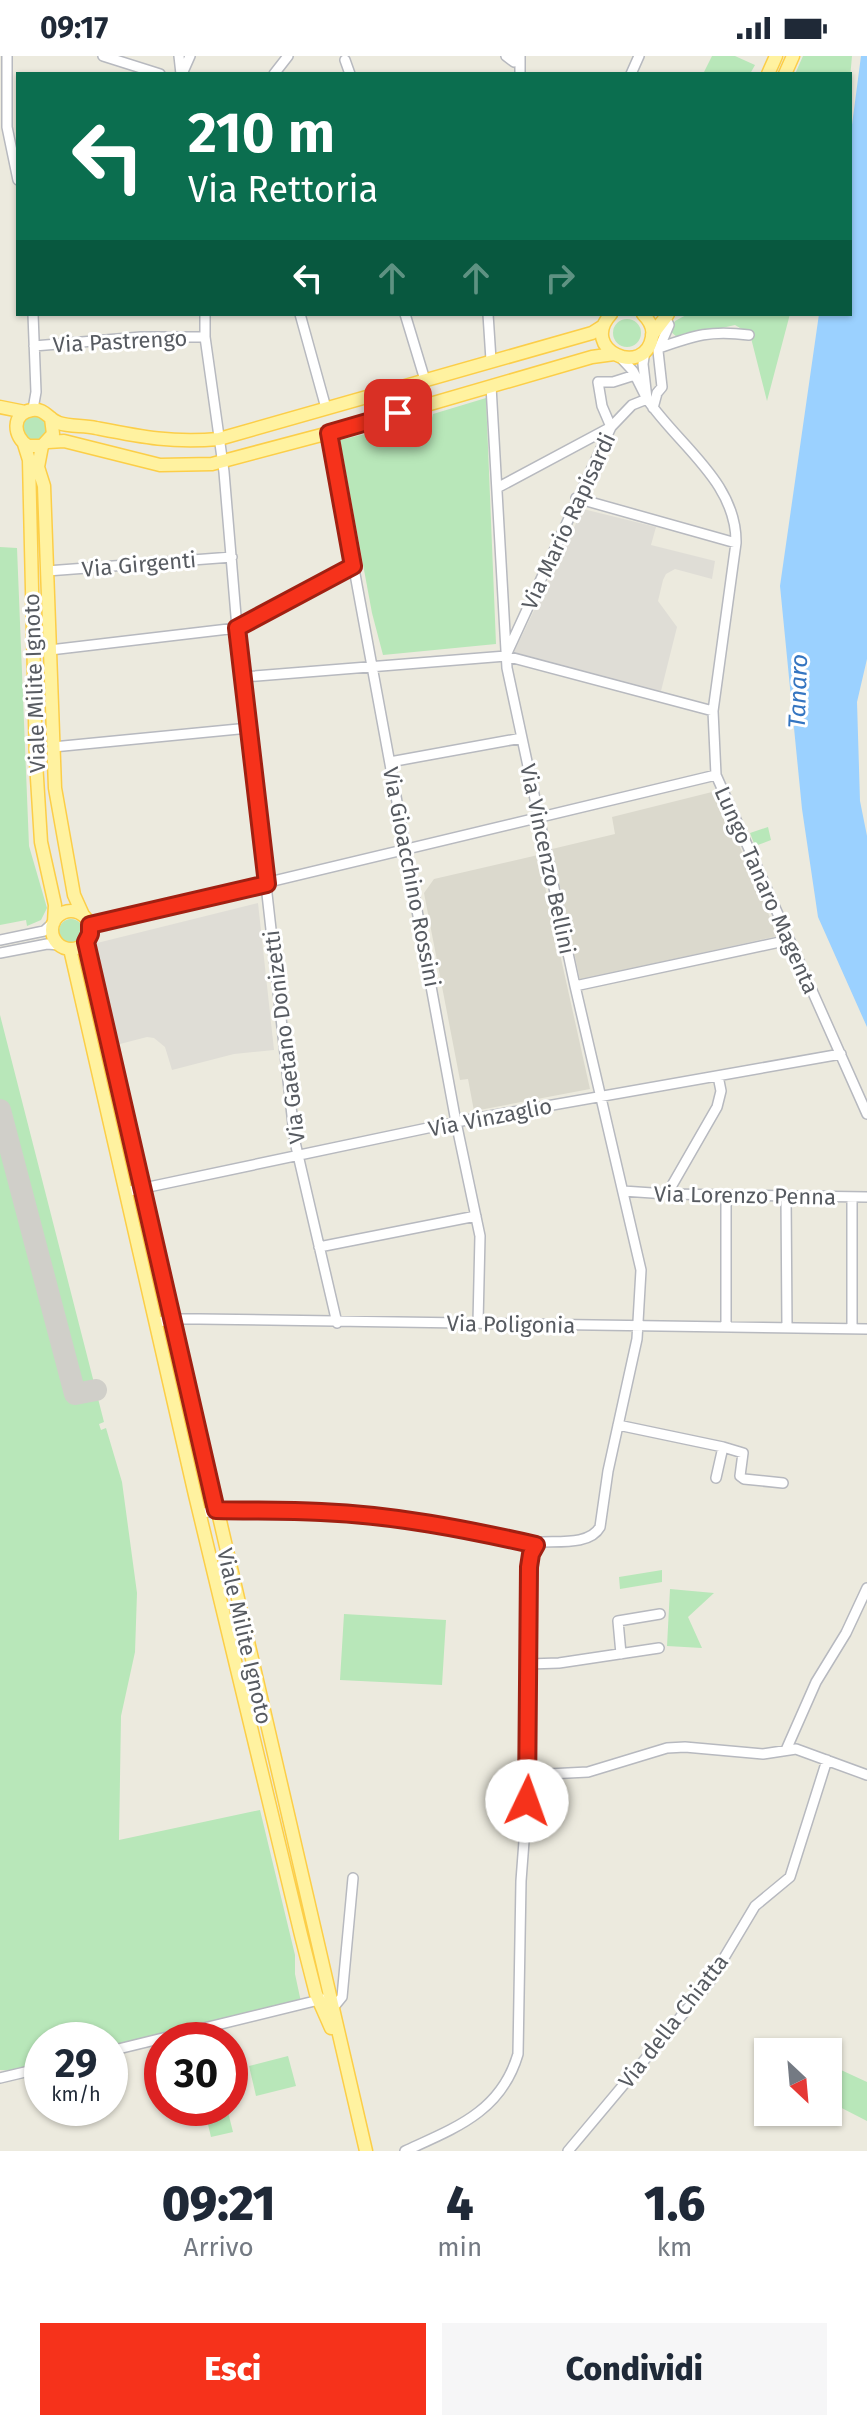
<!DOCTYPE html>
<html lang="it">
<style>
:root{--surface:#fff;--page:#f6f6f7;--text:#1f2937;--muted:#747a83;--accent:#f6321b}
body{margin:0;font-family:"Fira Sans",sans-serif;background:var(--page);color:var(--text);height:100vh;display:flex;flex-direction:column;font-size:30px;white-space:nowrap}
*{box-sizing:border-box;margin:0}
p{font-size:26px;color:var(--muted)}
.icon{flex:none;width:44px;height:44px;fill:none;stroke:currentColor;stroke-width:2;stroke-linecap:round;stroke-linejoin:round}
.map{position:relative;height:2095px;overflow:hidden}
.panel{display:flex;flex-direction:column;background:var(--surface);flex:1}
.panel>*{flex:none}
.top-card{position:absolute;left:16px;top:16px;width:836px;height:244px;border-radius:0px;box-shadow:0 2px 6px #0004;background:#0b6e4f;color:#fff;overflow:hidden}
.needle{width:52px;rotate:154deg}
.tools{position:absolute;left:754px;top:1982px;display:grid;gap:16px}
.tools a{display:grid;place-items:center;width:88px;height:88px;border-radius:0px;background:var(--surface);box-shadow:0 2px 6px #0004;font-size:40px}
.speed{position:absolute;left:24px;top:1966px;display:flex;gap:16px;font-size:40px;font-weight:700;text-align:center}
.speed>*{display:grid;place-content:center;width:104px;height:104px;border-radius:50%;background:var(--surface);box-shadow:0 2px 6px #0004;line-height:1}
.speed small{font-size:20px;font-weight:400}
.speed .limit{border:12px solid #d22;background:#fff;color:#111}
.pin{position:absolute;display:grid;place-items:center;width:68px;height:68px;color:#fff;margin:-34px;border-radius:16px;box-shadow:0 4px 12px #0006}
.me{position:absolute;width:88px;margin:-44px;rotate:3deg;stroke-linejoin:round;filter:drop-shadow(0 0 6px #0008)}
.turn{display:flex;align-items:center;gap:28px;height:168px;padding:0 40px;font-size:36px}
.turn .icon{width:104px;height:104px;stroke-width:2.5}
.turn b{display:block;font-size:56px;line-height:68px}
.lanes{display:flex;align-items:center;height:76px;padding:0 40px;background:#0003;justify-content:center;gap:40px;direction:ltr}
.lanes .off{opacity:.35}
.eta{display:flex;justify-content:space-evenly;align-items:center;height:136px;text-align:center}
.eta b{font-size:48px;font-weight:800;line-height:56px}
.action{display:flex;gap:16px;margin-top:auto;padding:16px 40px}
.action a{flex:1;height:92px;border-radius:0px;background:var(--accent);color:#fff;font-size:32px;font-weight:800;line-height:92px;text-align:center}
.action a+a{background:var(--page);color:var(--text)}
.status{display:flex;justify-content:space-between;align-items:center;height:56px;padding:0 40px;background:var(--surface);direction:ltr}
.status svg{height:22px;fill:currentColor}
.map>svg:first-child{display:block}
.industrial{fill:#dfddd6}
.education{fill:#dbd9cd}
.green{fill:#b8e7b9}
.water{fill:#9bd1ff}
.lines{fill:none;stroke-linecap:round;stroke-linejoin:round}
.taxiway{stroke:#d0cfc9;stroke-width:22}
.minor-casing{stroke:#b7b9bf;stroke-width:12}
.major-casing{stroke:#fcce48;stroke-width:15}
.minor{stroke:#fff;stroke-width:9}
.major{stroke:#fff2a0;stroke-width:12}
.route-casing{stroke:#a02012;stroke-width:20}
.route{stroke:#f6321b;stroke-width:14}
.labels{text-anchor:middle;stroke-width:6;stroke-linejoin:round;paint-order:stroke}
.street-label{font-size:22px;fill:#575b61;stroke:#fff}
.water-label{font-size:24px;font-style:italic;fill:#3475c1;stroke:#fff}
</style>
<div class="status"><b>09:17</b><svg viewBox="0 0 49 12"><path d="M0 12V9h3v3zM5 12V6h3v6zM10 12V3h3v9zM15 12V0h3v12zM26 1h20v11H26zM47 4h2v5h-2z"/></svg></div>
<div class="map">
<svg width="867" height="2095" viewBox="0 0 867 2095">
<rect width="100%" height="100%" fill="#eceade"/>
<path class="industrial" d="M583 453 656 471 651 489 715 505 712 523 675 513 666 518 663 524 658 545 677 571 661 635 514 596Z
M258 847 274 994 234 998 172 1014 165 991 154 982 147 981 116 989 93 888Z"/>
<path class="education" d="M716 735 778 880 580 924 552 793 615 778 612 761Z
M538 799 590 1033 474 1055 468 1023 460 1024 424 837 434 823Z"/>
<path class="green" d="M712 0H735L755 9 750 18H703Z
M803 0H852L850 22V18H795Z
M688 258H790L767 345 750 278 735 269 678 282 670 275 675 265Z
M613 277a14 14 0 1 1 28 0a14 14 0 1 1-28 0Z
M486 342 496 588 383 599 372 557 340 384 378 375 382 370 432 362 433 358Z
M22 372a13 13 0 1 1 26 0a13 13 0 1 1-26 0Z
M0 491 17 492 29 790 47 852 41 864 27 870 26 864 0 869Z
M768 771 771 784 755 790 750 777Z
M59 875a12 12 0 1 1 24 0a12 12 0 1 1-24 0Z
M0 959 104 1366 99 1368 101 1374 106 1372 122 1426 137 1537 135 1596 121 1660 119 1784 260 1754 295 1899V1918L301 1946 110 1993V1984H42V2009L17 2015 0 2014Z
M662 1514V1526L620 1533 619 1521Z
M670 1533 714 1537 688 1561 702 1592 667 1590Z
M344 1558 446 1564 442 1629 340 1624Z
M288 2000 296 2030 256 2040 249 2010Z
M828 2008 867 2026V2065L828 2045Z
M204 2052H227L233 2076 211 2081Z"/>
<path class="water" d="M861 0H867V603L857 646 860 745 867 780V971L818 861 802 753 780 530 819 258H850V84Z"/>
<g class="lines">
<path class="taxiway" d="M0 1054 75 1338 96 1334"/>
<defs>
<path id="minor" d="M7 0V71L18 124
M103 0 160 18
M179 0 181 18
M506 0 514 6 519 2
M520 0V18
M345 4 350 18
M182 18 190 0
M274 18 288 0
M631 18 639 0
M33 258 36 336 33 353
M205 258V281L224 416 237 572 295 1086 337 1267
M300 258 326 352
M405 258 425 324
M488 258 491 304
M34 290 141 281H205
M659 292C695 279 711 274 749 279
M620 301 633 315 647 343 643 308 645 294
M491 330 507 612 575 930 641 1214 637 1283 608 1415 600 1471C590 1489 559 1485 541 1486L536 1489
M653 352 657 337 662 331 658 295 669 269 665 261
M611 371 602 350 598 326H613L635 319
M329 377 456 1066 480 1180 478 1267
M497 432 611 371
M576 442 736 487
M47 515 232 501
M50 594 237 572 353 510
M507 597 611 371 632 349 647 343C678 389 737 426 736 487L713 655 716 719 867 1058
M243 621 506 600 713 655
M53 691 249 672
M390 706 522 682
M90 869 716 719
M0 884 44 875 54 866
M0 897 47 888 59 889
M575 930 789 884
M623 1135 667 1138 867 1141
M125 1136 456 1066 841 998
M667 1138 717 1051 721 1035 718 1020
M726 1139V1270
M786 1140 787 1271
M319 1191 476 1160
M155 1267 172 1263H199L867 1273
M852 1273V1141
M618 1369 723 1391 716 1422
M723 1391 743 1397 740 1420 744 1423 783 1427
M200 1458 216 1454C251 1455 286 1454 321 1456 394 1459 465 1473 536 1489
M621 1598 618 1565 660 1558
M529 1608 559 1607 659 1592
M786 1694 816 1626 846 1577 867 1532
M529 1719 588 1716 667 1692 685 1691 763 1698 796 1693 867 1719
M333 1952 342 1941 353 1822
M110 1995 323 1943
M0 2022 42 2012
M405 2095C455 2072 501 2056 518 1998L521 1825 529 1719V1511L531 1498 536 1489
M568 2095 709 1927 755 1850 790 1821 827 1704"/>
<path id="major" d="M768 18 776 0
M785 18 793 0
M611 258C578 294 645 323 652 281 654 272 650 265 643 258
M652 279 668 258
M0 351 25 356
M51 362 53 378 42 390H28C13 381 11 357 32 354 45 352 48 363 59 367 70 371 84 369 96 372 142 381 171 387 219 383L592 277 603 270
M48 386 64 385 160 409 212 408 344 373 592 301 614 298
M24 388 29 404 36 706 41 786 55 849 54 866
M42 390 38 411 44 430 55 732 74 839 83 859
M52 874a19 19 0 1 1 38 0a19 19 0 1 1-38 0Z
M86 886 366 2095
M70 893 195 1439 301 1879 316 1938 331 1972"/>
</defs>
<use href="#minor" class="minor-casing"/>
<use href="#major" class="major-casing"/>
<use href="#minor" class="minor"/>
<use href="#major" class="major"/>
</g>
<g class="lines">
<defs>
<path id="route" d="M398 357 329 377 353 510 237 572 267 828 90 869V878L86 886 216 1454C251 1455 286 1454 321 1456 394 1459 465 1473 536 1489L531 1498 529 1511 527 1745"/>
</defs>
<use href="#route" class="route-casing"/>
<use href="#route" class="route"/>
</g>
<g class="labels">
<g class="street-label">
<text transform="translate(120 285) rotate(-3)" y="8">Via Pastrengo</text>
<text transform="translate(568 465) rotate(-65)" y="8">Via Mario Rapisardi</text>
<text transform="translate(139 508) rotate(-5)" y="8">Via Girgenti</text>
<text transform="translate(34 627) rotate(-92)" y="8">Viale Milite Ignoto</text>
<text transform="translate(548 803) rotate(78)" y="8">Via Vincenzo Bellini</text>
<text transform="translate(412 821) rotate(79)" y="8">Via Gioacchino Rossini</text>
<text transform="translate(767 834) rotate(66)" y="8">Lungo Tanaro Magenta</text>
<text transform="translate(284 981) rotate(-97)" y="8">Via Gaetano Donizetti</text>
<text transform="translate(490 1061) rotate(-11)" y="8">Via Vinzaglio</text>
<text transform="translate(745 1139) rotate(1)" y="8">Via Lorenzo Penna</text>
<text transform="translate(511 1268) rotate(1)" y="8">Via Poligonia</text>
<text transform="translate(245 1580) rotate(77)" y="8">Viale Milite Ignoto</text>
<text transform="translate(673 1965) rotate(-52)" y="8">Via della Chiatta</text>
</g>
<g class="water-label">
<text transform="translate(798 635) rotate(-88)" y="8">Tanaro</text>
</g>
</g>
</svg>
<div class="tools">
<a><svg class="needle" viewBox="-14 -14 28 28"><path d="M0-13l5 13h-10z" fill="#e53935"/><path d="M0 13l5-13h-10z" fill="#747a83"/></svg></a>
</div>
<div class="speed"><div>29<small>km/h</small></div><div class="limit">30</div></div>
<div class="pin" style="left:398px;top:357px;background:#d93025"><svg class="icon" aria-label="arrive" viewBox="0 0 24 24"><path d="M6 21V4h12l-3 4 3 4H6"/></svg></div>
<svg class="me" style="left:527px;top:1745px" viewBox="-20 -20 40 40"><circle r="19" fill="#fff"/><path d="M0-13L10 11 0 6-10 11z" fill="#f6321b"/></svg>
<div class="top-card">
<div class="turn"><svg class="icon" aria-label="left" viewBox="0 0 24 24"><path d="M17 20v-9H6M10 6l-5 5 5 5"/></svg><div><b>210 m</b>Via Rettoria</div></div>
<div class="lanes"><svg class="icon" aria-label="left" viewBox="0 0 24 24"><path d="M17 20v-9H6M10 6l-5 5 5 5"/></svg><svg class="icon off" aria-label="ahead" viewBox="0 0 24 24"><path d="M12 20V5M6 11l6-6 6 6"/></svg><svg class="icon off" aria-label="ahead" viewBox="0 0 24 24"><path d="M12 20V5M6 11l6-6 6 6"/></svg><svg class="icon off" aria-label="right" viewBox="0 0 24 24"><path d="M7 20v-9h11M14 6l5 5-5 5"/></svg></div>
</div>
</div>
<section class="panel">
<div class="eta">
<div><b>09:21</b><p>Arrivo</p></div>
<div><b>4</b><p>min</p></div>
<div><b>1.6</b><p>km</p></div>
</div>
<div class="action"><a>Esci</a><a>Condividi</a></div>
</section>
